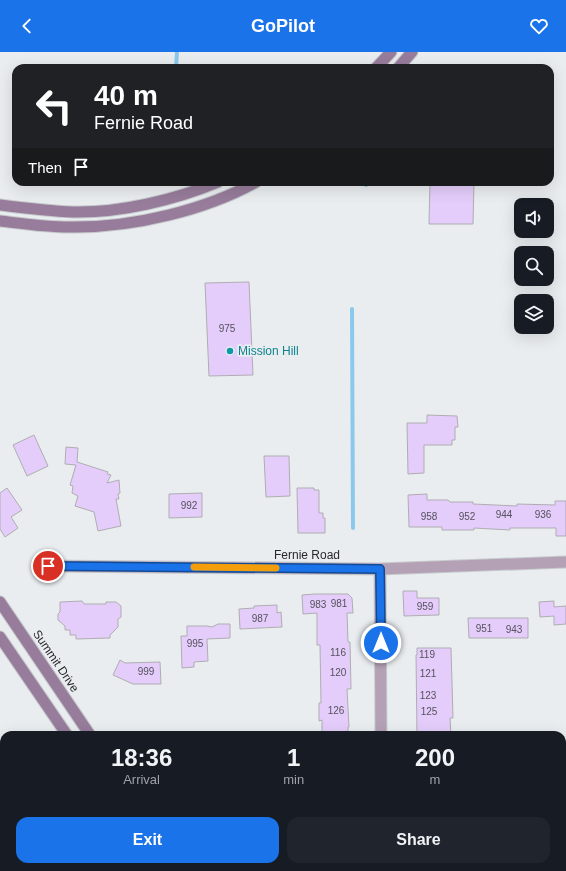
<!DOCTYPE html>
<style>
:root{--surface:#171b24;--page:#20242c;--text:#f1f3f6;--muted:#9ea1a6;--accent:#1a73e8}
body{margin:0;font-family:Helvetica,sans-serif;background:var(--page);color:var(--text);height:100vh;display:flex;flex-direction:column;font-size:15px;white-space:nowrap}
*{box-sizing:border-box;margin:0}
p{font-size:13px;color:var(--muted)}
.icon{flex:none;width:22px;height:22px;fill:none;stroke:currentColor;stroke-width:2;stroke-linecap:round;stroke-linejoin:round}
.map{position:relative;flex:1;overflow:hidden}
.details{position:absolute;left:0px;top:679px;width:566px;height:140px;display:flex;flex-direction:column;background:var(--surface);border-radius:12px 12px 0 0;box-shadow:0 4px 16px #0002}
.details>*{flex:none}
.banner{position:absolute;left:12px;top:12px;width:542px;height:122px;border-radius:12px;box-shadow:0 4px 16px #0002;background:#202124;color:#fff;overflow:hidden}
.buttons{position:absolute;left:514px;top:146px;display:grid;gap:8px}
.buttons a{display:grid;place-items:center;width:40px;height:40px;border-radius:8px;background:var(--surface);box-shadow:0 4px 16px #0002;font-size:20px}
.pin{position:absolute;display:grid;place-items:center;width:34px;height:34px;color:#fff;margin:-17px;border:2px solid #fff;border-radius:50%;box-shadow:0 1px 4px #0007}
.me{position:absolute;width:44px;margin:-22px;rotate:0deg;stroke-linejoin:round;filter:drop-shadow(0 0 3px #0008)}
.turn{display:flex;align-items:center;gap:14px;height:84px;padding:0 16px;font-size:18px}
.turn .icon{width:52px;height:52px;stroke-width:2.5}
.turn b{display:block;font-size:28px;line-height:34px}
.then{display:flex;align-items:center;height:38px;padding:0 16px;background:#0003;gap:8px;font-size:15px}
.eta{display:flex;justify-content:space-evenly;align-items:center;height:68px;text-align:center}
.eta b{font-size:24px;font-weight:600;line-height:28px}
.primary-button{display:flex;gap:8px;margin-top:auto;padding:8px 16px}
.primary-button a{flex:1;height:46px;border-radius:12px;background:var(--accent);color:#fff;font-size:16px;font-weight:600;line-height:46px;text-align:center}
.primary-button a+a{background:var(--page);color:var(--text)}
header{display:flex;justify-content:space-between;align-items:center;height:52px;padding:0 16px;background:var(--accent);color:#fff;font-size:18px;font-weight:600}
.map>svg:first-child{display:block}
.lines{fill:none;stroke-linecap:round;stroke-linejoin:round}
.stream{stroke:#8bc9ec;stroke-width:4}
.building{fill:#e4cdfa;stroke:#afadb1}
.minor-casing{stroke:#c7cacc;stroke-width:13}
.secondary-casing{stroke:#c7cacc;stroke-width:13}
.minor{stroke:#b4a1b6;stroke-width:11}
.secondary{stroke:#977c9b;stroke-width:11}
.route-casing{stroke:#114b97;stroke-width:10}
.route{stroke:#1a73e8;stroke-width:7}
.slow{stroke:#f59e0b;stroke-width:7}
.culture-dot{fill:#0f9aa8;stroke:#eaedf0;stroke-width:1.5}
.labels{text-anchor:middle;stroke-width:3.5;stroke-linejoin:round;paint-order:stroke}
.number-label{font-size:10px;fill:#56515d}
.culture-label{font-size:12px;fill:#0d838f;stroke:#eaedf0;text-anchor:start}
.street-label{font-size:12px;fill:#272829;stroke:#eaedf0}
</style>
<header><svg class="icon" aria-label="back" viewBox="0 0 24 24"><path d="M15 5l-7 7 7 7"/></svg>GoPilot<svg class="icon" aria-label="heart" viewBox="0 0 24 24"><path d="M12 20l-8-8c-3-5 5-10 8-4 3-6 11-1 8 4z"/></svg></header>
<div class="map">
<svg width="566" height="819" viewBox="0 0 566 819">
<rect width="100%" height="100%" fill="#eaedf0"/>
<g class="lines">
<path class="stream" d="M176 16 177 0
M366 133 367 130
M352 257 353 476
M330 819 336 815"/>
</g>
<path class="building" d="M430 130H474L473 172H429Z
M249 230 253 323 209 324 205 231Z
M427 363 457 364 458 375H455V388H452V393H424V421L408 422 407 371H427Z
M34 383 48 414 27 424 13 393Z
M66 395 78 396 77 410 108 420 107 422 111 423 107 431 119 428 120 441 118 442 119 447H116L121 474 98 479 94 460 75 454 78 444 72 441 73 434 70 433 76 413 65 412Z
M264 404H289L290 444 266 445Z
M7 436 22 458 11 465 18 476 5 485 0 477V441Z
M297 436H314V438H319V461H323V466H325V481H298Z
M202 441V465L169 466V442Z
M427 442V448H448L450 450H473V452L517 454V452L555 453V449H566V484H556V476H510V478L474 476V478H442V475H409L408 443Z
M403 539H417V546H439V563L404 564Z
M315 542H348L352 546 353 561H347L348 590H350L351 637H347L349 675H348V683H322V668L319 669V651H321L320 593H317V561L303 562 302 543Z
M82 549 84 552H106V550H116L121 554V565L118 567V575L110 583V586L76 587V583H70V578H65V574L58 568V562L60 560V550Z
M554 549V555L566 554V572L554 573V564L540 565 539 550Z
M277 553V561L281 560 282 575 240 577 239 557 254 556V554Z
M468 566H528V586H469Z
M218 572H230V586L207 587 208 609 194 610V615L182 616 181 584H187V574H207L212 575Z
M417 596H451L453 666H450L451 683H417L416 603H417Z
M120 608 125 611 160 610 161 632H133L113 623Z"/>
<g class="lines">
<defs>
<path id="minor" d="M48 514 380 517 566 510
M380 517 381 683
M422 815 426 819"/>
<path id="secondary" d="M376 16 391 0
M398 16 412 0
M0 153C24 156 48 159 73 160 120 161 175 148 218 130
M0 169C25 172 51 176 76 175 134 175 206 158 256 130
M0 550 90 683
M0 585 67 683
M171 815 174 819
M195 815 199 819"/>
</defs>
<use href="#minor" class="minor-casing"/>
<use href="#secondary" class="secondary-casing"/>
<use href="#minor" class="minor"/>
<use href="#secondary" class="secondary"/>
</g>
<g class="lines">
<defs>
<path id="route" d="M48 514 380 517 381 591"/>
</defs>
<use href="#route" class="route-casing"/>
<use href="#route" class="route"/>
<path class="slow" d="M194 515 276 516"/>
</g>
<circle class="culture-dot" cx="230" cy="299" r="4"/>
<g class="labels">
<g class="number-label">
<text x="227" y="280">975</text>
<text x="189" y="457">992</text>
<text x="504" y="466">944</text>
<text x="543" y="466">936</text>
<text x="429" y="468">958</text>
<text x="467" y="468">952</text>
<text x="339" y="555">981</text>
<text x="318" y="556">983</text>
<text x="425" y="558">959</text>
<text x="260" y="570">987</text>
<text x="484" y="580">951</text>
<text x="514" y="581">943</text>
<text x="195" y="595">995</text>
<text x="338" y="604">116</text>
<text x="427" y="606">119</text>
<text x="146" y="623">999</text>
<text x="338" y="624">120</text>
<text x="428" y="625">121</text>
<text x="428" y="647">123</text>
<text x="336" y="662">126</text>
<text x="429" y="663">125</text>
</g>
<g class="culture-label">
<text x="238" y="303">Mission Hill</text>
</g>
<g class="street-label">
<text x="307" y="507">Fernie Road</text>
<text transform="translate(56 609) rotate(56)" y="4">Summit Drive</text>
</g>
</g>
</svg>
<div class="buttons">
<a><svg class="icon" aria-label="sound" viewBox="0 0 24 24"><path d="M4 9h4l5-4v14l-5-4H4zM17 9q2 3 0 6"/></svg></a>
<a><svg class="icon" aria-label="search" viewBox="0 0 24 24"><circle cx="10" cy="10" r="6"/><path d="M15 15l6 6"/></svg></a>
<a><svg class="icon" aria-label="layers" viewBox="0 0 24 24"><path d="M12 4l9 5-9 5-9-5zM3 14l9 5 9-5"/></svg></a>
</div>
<div class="pin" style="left:48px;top:514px;background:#d93025"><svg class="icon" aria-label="arrive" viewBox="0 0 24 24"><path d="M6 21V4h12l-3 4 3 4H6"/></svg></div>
<svg class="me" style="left:381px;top:591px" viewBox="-20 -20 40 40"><circle r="17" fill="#1a73e8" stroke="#fff" stroke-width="3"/><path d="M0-11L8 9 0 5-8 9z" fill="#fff"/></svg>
<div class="banner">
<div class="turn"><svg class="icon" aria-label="left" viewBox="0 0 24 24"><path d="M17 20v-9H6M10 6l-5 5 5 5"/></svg><div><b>40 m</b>Fernie Road</div></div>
<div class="then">Then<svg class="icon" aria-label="arrive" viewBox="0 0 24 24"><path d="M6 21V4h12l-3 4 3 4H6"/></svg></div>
</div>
<section class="details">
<div class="eta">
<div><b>18:36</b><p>Arrival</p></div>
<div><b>1</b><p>min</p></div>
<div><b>200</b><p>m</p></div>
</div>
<div class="primary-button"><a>Exit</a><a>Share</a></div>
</section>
</div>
